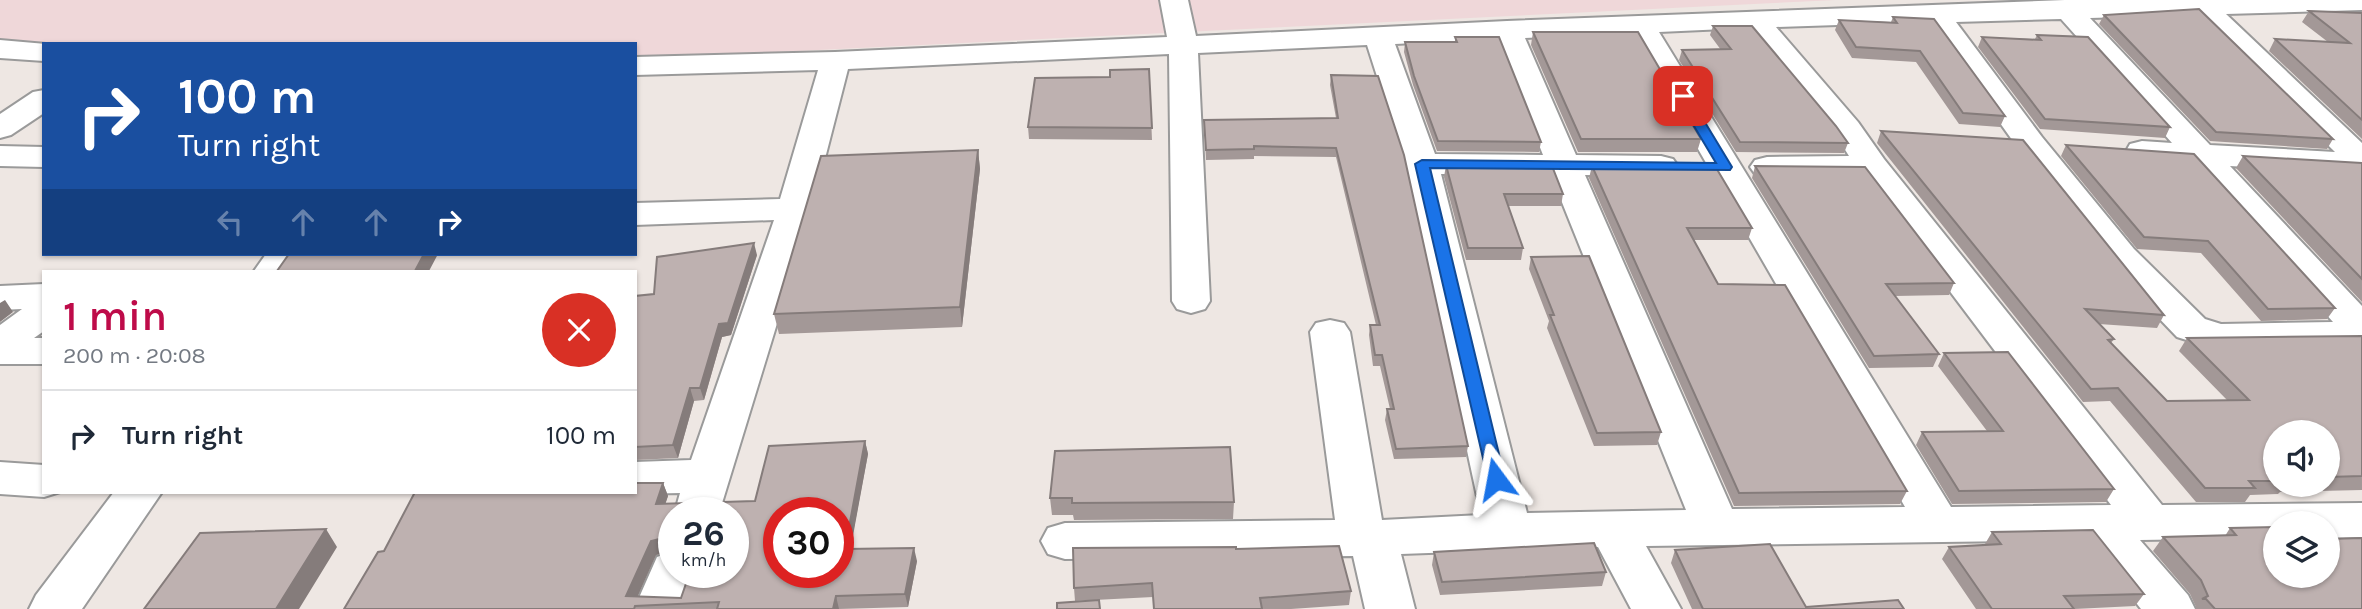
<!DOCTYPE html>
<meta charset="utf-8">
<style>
:root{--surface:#fff;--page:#f6f6f7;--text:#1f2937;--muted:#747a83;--line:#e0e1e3;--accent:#be0b49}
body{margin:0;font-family:Karla,sans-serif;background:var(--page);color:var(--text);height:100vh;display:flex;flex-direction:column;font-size:26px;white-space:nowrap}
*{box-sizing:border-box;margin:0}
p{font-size:23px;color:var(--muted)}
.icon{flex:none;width:38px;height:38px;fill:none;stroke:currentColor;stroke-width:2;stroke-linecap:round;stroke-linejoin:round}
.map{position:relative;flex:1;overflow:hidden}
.sheet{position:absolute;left:42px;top:270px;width:595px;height:224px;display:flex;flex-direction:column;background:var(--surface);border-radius:0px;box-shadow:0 2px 5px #0004}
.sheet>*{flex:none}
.top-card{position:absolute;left:42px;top:42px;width:595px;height:214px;border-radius:0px;box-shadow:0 2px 5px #0004;background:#1a4fa0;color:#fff;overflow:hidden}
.tools{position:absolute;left:2263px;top:420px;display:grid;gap:14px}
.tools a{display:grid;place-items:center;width:77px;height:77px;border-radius:50%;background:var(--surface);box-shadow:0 2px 5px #0004;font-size:35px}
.speed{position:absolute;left:658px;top:497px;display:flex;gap:14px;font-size:35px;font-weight:700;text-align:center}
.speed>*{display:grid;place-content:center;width:91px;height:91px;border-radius:50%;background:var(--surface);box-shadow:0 2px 5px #0004;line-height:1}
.speed small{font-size:18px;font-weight:400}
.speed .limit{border:10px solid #d22;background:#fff;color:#111}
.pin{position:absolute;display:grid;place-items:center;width:60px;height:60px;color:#fff;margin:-30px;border-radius:14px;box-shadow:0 4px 10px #0006}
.me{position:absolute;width:77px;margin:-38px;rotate:347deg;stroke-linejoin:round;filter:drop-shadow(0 0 5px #0008)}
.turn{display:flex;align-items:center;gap:24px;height:147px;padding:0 21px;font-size:32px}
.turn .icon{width:91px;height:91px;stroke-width:2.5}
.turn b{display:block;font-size:49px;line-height:60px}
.lanes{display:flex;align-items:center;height:66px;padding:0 21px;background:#0003;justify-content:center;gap:35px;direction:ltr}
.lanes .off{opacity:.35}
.round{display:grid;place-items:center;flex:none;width:74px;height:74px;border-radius:37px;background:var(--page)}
.summary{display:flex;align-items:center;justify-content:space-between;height:119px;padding:0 21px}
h1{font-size:42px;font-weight:600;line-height:52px;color:var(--accent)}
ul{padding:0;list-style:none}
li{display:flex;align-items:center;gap:21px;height:91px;padding:0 21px;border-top:2px solid var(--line)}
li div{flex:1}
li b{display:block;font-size:26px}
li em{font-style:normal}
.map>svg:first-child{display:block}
.military{fill:#efd7d9}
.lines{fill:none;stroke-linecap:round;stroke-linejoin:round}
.minor-casing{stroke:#9a9a9a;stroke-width:4}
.minor{fill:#fff;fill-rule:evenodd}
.wall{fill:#a39897;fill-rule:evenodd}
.shaded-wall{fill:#857c7b}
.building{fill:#beb1b0;stroke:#857c7b;stroke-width:2;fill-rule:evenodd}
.route{fill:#1a73e8;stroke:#114b97;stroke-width:2}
</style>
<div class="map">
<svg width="2362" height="609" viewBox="0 0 2362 609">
<rect width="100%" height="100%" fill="#eee7e3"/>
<path class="military" d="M0 0H1836L635 59V44H44V49L0 45Z"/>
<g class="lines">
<defs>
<path id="minor" d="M1160 0H1188L1196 36 1507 21 2065 0H2362V10L2226 14 2362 143V174L2230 166 2362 306V347L2218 350 2177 337 2108 265 2020 151 1928 22 1776 27 1858 122 1884 159 2162 505 2362 503V537L2328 538V523H2275V538L2140 540 2188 595 2195 609H2141L2086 540 1646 546 1681 609H1631L1598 547 1401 554 1415 609H1365L1353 556 1065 559 1048 554 1041 541 1048 528 1065 523 1335 520 1310 332 1316 323 1330 320 1344 323 1350 332 1382 520 1481 515 1405 164 1367 45 1198 53 1210 301 1205 309 1191 313 1177 309 1172 301 1169 54 848 69 812 209 719 513 674 515 680 493 635 494 627 492H635V462L691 460 774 220 635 225V203L780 199 818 70 635 75V57L835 52 1167 37ZM2195 15 2335 152 2210 145 2090 18ZM2061 19 2172 143 2142 141 2130 144 2126 151 2130 158 2191 164 2333 322 2221 324 2205 319 2134 249 2042 137 1956 22ZM1747 28 1835 134 1849 156 1767 157 1755 160 1750 167 1755 174 1767 177 1863 176 2111 505 1951 507 1659 32ZM1631 33 1905 507 1732 509 1585 175 1661 176 1673 173 1678 166 1673 159 1661 156 1576 155 1525 38ZM1497 39 1543 155 1435 154 1395 44ZM1441 174 1551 175 1686 510 1527 513Z
M0 40 46 44 44 61 0 58Z
M44 90V113L11 135 0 138V114L33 92Z
M0 146 44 147V167L0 166Z
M266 254H302L290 271H254Z
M44 284V331L34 338H44V364H0V325L22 309 0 310V286Z
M0 462 44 465V492H60L44 497 0 494Z
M114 492H162L82 609H29L36 595Z
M674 551V572H697L684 609H634L657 557Z"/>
</defs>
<use href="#minor" class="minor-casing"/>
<use href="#minor" class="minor"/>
</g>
<path class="wall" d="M2309 11 2362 13V139L2269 51 2275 39 2328 42 2302 22Z
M2104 15 2333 139 2327 149 2210 141 2099 24Z
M1893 17 2005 116 2000 127 1959 124 1916 62 1852 58 1835 30 1839 20 1891 22Z
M1713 26 1848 143 1844 153 1736 152 1679 60 1682 50H1721L1710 35Z
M1533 32 1701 139 1697 152H1578L1531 45Z
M2037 35 2170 127 2165 138 2040 129 1978 47 1982 37 2035 39Z
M1455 37 1541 142 1539 152 1437 151 1413 85 1404 52 1405 42H1455Z
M1149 69 1152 140 1029 139 1028 127 1110 77Z
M1331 75 1468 446 1466 457 1394 459 1385 420 1387 409H1390L1380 366H1373L1369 335 1370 325H1376L1336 157 1254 156V159L1206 160 1204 120 1336 118 1330 85Z
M1881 131 2164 315 2157 328 2099 324 2114 339 2111 343 2167 401 2227 400 2179 351 2187 338 2362 336V490L2280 492 2278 494 2250 495 2245 502H2196L2110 401 2083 402 1877 143ZM2275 432H2328V485H2275Z
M2066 145 2335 308 2327 319 2261 321 2201 253 2137 249 2061 156Z
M978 150 980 169 962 327 779 334 774 314Z
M2243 156 2362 163V302L2236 168Z
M1446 165 1563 194 1561 206H1508L1523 248 1521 260H1466L1444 177Z
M1592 166 1752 228 1748 240H1694L1718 284 1907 491 1900 504 1734 506 1589 178Z
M1755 166 1954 283 1949 295 1895 296 1939 354 1933 367 1869 368 1752 178Z
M757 255 731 335 722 337 704 400 694 401 678 458 635 460V296L654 294Z
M1531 257 1661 432 1657 445 1594 446 1547 328 1549 321 1529 269Z
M1944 353 2114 489 2106 502 1952 504 1916 445 1922 432 1987 431 1938 366Z
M865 441 868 454 850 549 917 561 908 607 839 609H344L384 551 663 483 668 496 665 504 755 501ZM674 513 733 572 681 598 637 597 656 555 672 550 674 561Z
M1050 498 1234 502 1233 519 1074 520 1073 515H1052Z
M2230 528 2275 576 2362 609H2195L2196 607 2190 594 2153 551 2163 537 2225 536Z
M1992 532 2144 594 2135 606 2074 609H1976L1942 559 1949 547 1985 545V544Z
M1236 549 1351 591 1349 605 1291 609H1154L1153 597 1075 601 1074 588Z
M1675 550 1806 607 1904 609H1692L1671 563Z
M1434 552 1606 572 1602 586 1440 595 1432 565Z"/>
<path class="shaded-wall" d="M978 150 980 169 962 327 960 307Z
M754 243 757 255 731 335 722 337 704 400 700 388 719 324Z
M424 254H438L429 271H415Z
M5 300 13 312 0 322V303Z
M690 388 694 401 678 458 673 445Z
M865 441 868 454 848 563 845 549Z
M663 483 668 496 661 517 656 504Z
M326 529 337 547 299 609H276Z
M671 536 674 549 656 555 632 609 626 596 651 541Z
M914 548 917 561 908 607 905 594Z
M836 596 839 609H833Z"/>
<path class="building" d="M2199 9 2333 139 2216 132 2104 15Z
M2309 11 2362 13V120L2275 39 2350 43Z
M1893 17 1934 19 2005 116 1963 113 1920 51 1856 47 1839 20 1897 23Z
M1713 26H1752L1836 126 1848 143 1740 142 1682 50 1731 49Z
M1533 32H1638L1701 139H1581Z
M2037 35 2088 37 2170 127 2045 119 1982 37 2041 40Z
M1455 37H1499L1541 142 1438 141 1414 76 1405 42H1457Z
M1149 69 1152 128 1028 127 1035 78 1110 77V70Z
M1331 75 1378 76 1404 155 1468 446 1396 449 1387 409H1394L1382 355H1375L1370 325H1380L1336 148 1254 146V149L1206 150 1204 120 1338 118Z
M1881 131 2023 140 2164 315 2085 309 2114 339 2108 340 2167 401 2249 400 2187 338 2362 336V476L2328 477V432H2275V481H2249L2255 488H2205L2118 388 2091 389Z
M2066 145 2194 154 2335 308 2268 309 2208 241 2144 237Z
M978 150 960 307 774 314 821 156Z
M2243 156 2362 163V279Z
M1446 165 1552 166 1563 194H1504L1523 248H1468Z
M1592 166H1715L1752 228H1687L1718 284 1785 285 1907 491 1739 493Z
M1755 166 1865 167 1954 283 1886 284 1939 354 1874 356Z
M754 243 728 323 719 324 700 388H690L673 445 635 447V296L654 294 657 257Z
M289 254H424L415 271H277Z
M1589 256 1661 432 1597 433 1550 315H1554L1531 257Z
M2008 352 2114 489 1959 491 1922 432 2003 431 1944 353Z
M865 441 845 549 914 548 905 594 836 596 833 609H717L719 602 635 606 634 609H344L378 552 384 551 415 492H635V483H663L656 504 755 501 769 446ZM674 513H733V572H690L681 598 626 596 651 541 671 536 672 556H674ZM779 513H838V572H779Z
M1230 447 1234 502 1072 503V498H1050L1055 451Z
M2275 527V576H2328V539L2362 538V609H2215L2206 599H2202L2208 596 2201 580 2163 537 2236 535 2230 528Z
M326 529 276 609H144L200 533Z
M2093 530 2144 594 2064 596 2074 609H1992L1949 547 2001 544 1992 532Z
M1594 543 1606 572 1442 582 1434 552Z
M1770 544 1806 607 1898 600 1904 609H1703L1675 550Z
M1339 546 1351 591 1260 598 1262 609H1154L1152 583 1074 588 1073 548 1236 547V549Z
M1099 600 1100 609H1057V603Z"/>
<path class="route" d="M1683 92 1689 96 1732 167 1730 170 1430 168 1505 479 1502 484H1489L1415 164 1422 160 1716 163 1676 96Z"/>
</svg>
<div class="tools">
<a><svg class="icon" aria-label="sound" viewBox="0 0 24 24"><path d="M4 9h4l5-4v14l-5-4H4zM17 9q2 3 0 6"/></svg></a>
<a><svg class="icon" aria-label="layers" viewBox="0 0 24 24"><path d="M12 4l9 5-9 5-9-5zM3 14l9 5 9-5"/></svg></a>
</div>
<div class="speed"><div>26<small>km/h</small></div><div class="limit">30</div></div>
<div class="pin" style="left:1683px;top:96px;background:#d93025"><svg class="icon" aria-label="arrive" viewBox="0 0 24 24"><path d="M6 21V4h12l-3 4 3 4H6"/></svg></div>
<svg class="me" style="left:1496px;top:479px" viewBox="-20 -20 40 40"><path d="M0-17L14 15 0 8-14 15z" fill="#1a73e8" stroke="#fff" stroke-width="4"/></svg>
<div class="top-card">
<div class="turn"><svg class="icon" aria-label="right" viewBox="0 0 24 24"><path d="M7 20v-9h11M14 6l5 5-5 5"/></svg><div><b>100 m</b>Turn right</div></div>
<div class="lanes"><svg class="icon off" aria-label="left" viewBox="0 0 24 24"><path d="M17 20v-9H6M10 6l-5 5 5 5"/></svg><svg class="icon off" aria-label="ahead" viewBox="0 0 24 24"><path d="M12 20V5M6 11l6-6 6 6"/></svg><svg class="icon off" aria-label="ahead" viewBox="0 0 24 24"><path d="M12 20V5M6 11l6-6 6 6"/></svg><svg class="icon" aria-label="right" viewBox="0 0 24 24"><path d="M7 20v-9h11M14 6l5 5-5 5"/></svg></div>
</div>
<section class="sheet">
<div class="summary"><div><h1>1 min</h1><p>200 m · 20:08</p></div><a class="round" style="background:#d93025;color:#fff"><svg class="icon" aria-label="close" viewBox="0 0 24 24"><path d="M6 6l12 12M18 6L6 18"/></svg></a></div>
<ul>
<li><svg class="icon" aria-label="right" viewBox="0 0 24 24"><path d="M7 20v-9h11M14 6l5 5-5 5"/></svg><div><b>Turn right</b></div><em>100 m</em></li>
</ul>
</section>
</div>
